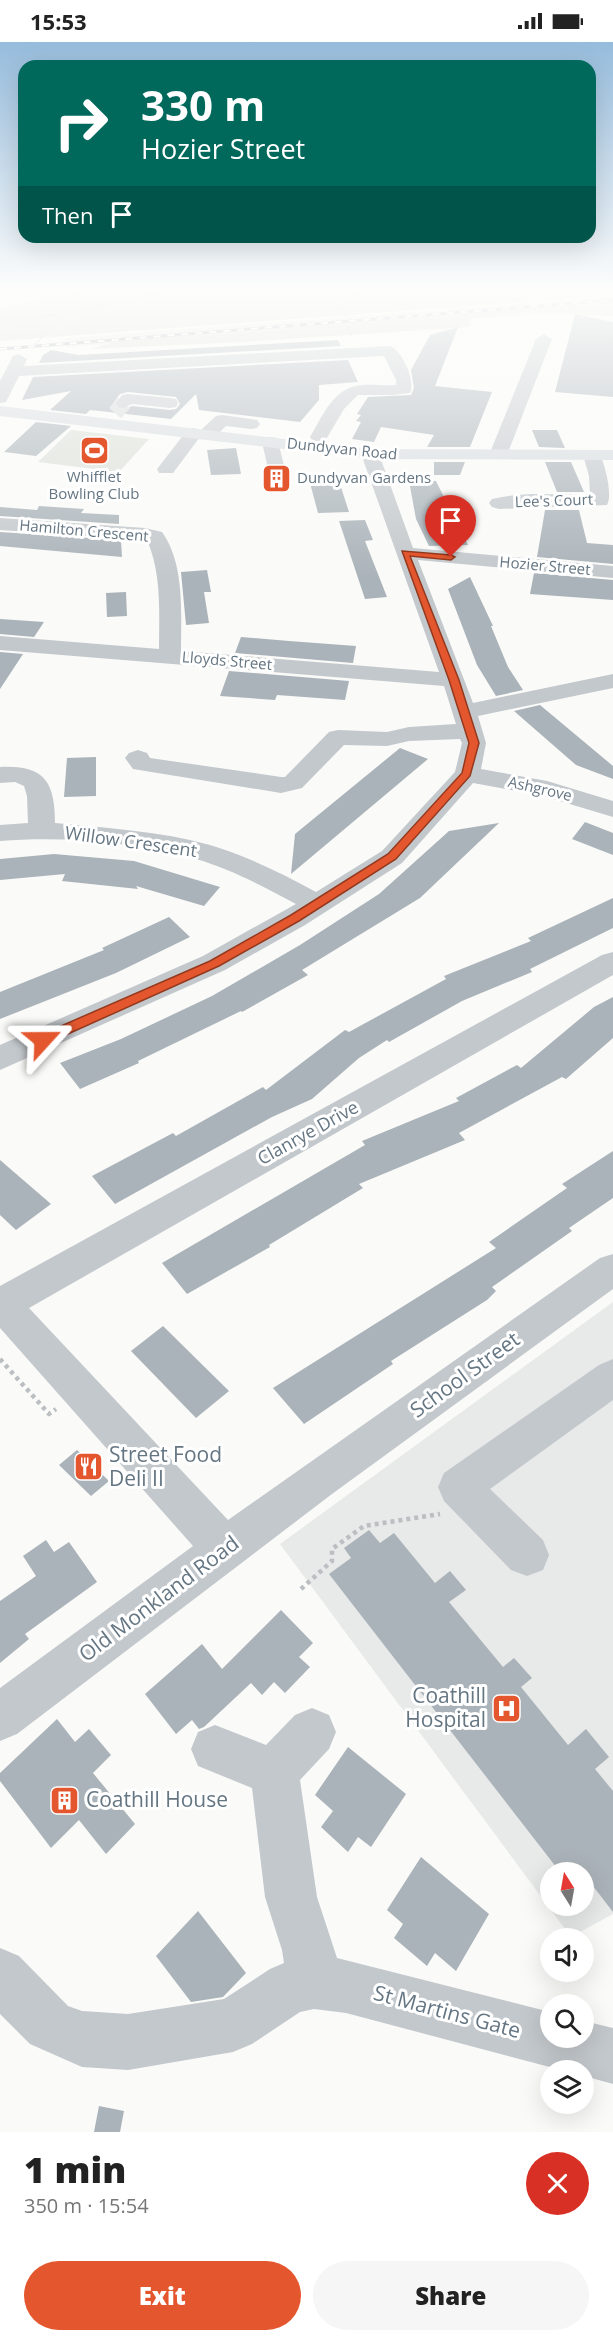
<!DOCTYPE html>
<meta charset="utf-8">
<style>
:root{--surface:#fff;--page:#f6f6f6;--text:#222;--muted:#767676;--accent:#e4572e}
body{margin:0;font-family:"Open Sans",sans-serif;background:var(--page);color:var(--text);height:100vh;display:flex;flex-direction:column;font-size:22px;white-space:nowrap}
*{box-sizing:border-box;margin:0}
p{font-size:20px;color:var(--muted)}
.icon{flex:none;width:33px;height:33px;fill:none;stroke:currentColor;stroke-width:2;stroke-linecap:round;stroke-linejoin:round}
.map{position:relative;height:2090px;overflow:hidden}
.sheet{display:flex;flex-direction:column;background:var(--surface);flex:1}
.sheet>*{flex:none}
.top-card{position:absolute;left:18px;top:18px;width:578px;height:183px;border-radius:18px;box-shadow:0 6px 24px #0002;background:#00695c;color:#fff;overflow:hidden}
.needle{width:39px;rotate:349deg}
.fabs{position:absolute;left:540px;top:1820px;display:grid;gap:12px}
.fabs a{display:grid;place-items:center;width:54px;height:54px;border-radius:50%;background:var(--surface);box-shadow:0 6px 24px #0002;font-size:30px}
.pin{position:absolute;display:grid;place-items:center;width:51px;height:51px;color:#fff;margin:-62px -26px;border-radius:50% 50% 50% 0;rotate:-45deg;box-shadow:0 0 6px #0007}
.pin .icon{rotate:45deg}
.me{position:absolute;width:66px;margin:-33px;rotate:66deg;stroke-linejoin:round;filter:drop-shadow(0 0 4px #0008)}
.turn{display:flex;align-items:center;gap:21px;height:126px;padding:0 24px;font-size:27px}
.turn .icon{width:78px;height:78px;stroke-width:2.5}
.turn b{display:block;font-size:42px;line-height:51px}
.then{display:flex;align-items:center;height:57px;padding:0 24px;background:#0003;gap:12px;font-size:22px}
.round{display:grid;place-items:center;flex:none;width:63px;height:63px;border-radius:32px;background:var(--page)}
.overview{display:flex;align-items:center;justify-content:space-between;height:102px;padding:0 24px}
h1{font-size:36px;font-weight:800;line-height:45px}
.action{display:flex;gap:12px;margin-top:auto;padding:12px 24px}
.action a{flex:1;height:69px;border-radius:36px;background:var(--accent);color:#fff;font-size:24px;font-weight:800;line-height:69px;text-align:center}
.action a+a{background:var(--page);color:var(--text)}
.status{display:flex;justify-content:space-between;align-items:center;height:42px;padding:0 30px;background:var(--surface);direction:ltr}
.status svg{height:16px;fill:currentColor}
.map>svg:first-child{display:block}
.built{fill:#e8e9e9;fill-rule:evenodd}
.green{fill:#dadfd7}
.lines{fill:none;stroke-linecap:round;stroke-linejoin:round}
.stream{stroke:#bbc7cb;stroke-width:4}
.building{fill:#aab3b9;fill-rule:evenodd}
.minor-tunnel{stroke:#d5d9db;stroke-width:16;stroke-dasharray:16 8;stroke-linecap:butt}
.path-far1{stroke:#bbbfc2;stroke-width:1.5;stroke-dasharray:1.5 1.5;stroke-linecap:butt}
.path{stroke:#bbbfc2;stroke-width:4.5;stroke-dasharray:4 4;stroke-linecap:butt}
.minor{fill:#c3c8cc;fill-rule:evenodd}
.major{fill:#d6dbdf;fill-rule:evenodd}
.rail-casing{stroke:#a2aab0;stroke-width:3}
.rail{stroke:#fff;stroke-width:2;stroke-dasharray:7;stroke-linecap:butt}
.route{fill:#e4572e;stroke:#94391e;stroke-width:1.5}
.labels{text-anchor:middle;stroke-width:6;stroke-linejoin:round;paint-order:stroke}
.far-street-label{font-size:15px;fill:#657683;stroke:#fff}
.far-poi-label{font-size:15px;fill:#657683;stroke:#fff}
.street-label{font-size:18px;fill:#657683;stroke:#fff}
.near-street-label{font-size:21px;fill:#657683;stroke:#fff}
.near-poi-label{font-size:21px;fill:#657683;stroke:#fff;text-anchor:start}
</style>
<div class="status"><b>15:53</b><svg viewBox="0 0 49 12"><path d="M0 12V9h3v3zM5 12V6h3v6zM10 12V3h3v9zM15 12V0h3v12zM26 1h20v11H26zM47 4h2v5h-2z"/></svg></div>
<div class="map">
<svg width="613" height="2090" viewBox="0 0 613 2090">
<rect width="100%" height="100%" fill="#fafaf8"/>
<path class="built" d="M613 255V267L65 305 66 296Z
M613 1260V1872L571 1895 280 1502ZM550 1830H584V1863H550Z"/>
<path class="green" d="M103 245H613V253L0 299V266Z
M613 260V274L526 270 472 276 469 285 243 300 89 307 130 296 213 293Z
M71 388 149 397 119 430 38 420Z"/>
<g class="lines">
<path class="stream" d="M0 250 71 245"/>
</g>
<path class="building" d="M575 272 613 280V355L555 350Z
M458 285 435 344 492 350 470 405H427L434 393 381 385 374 400 352 397 361 380 356 379 361 373 357 372 368 355 411 353 414 346 411 328 430 293Z
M338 298 341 304 39 321 43 313 51 308 78 313Z
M348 318 358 340 319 343V358L300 380 199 368 196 352 171 377 90 368 86 372 50 368 71 349 22 358 33 335ZM128 350 176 355 180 362 176 367 170 368 132 364 125 368 118 367 114 360 120 352Z
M36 380 71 384 36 414 4 410Z
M532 388H557L565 406 539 405Z
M236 406 241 432 211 433 207 408Z
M434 420H465L460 433H434Z
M545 420H571L584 450H557Z
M339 439 349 470 318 471 310 441Z
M409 439H436L468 503 429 504 416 477Z
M39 464 84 467 81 471 119 473V482L0 474V465L37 468Z
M545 468H579L587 501 613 503V522L537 515Z
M365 478 373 498 365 499 387 555 365 557 339 479Z
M0 490 121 498 122 515 0 504Z
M207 528 211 550H204L209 581 186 583 181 530Z
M534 531 613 538V558L530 552Z
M470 535 493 584H491L508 625 523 648 496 654 477 623 448 547Z
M126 550 127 574 107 575 106 551Z
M0 577 44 580 34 595 0 592Z
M241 595 289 599 356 604 353 621 235 611Z
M0 610 23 612 0 647Z
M229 629 349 639 345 658 277 653 275 658 220 654Z
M540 663 613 724V737L576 723 514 669Z
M400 706 428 717 291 832 295 792Z
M96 715V754L64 755 67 716Z
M585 780 613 791V813L572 797Z
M499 781 420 856 302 928 308 933 242 970 241 969 138 1019 139 1021 80 1047 60 1021 121 997 212 954 300 903 379 852 449 789Z
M54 812 134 819 220 845 204 864 136 844 138 847 62 839 65 832 0 838V817Z
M613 856V886L530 927 532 930 462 959 389 1000 387 998 359 1016 312 1057 272 1075 115 1162 92 1134 173 1091 176 1094 263 1045 266 1048 345 988 349 990 446 937 444 934 531 899 528 896Z
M169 875 190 895 116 931 0 977V950L104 908 102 906Z
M613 955V996L566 1037 562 1035 459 1091 465 1098 359 1142 363 1146 269 1203 270 1205 187 1252 162 1221 365 1103 362 1099 459 1059 456 1056 517 1023 521 1026 594 965Z
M613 1109V1156L569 1186 572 1189 492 1245 496 1249 487 1258 391 1319 393 1322 304 1382 273 1346 496 1206 489 1200 567 1146 562 1142Z
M0 1118 51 1162 16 1188 0 1173Z
M163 1284 229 1349 196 1376 131 1309Z
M77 1408 109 1439 91 1454 59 1423Z
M369 1488 380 1501 394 1491 435 1541 450 1529 466 1548 449 1560 503 1625 514 1616 532 1636 521 1645 568 1703 586 1687 609 1715 595 1727 613 1749V1870L593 1844 584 1852V1830H560L329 1532 351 1516 344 1506Z
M46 1498 54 1510 69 1500 97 1540 25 1592 29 1597 0 1621V1559L36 1534 23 1514Z
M281 1568 313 1601 299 1615 310 1625 285 1651 274 1640 262 1653 251 1641 204 1685 199 1687 192 1678 176 1692 145 1652 202 1602 222 1627Z
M57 1677 75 1700 89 1687 111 1713 93 1731 135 1782 106 1812 79 1778 51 1806 0 1739V1731Z
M348 1705 406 1752 371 1805 358 1795 348 1810 321 1785 333 1769 315 1753Z
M421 1815 489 1872 456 1929 435 1911 427 1924 394 1896 403 1882 387 1868Z
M198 1869 246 1931 223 1955 191 1960 156 1914Z
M99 2064 124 2069 120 2090H94Z"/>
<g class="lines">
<path class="minor-tunnel" d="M115 371 124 361"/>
<path class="path-far1" d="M0 279 70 271 184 245
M351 294 347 286 353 283 332 256 400 245
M32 306 61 274"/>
<path class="path" d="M0 1317 49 1372 56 1367
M301 1547 332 1519V1507L364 1484 440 1472"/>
<path class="minor" d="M544 292 552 297 507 413 504 417H492L489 413 536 297Z
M389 304C402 307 416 339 410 351L393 353H358L344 367 325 399H313L310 395C323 374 333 345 362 343 373 342 384 344 396 343V338L384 314 19 334 6 360 0 361V339L13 314 19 312 27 317 24 324Z
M128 352 170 356 176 357 178 361 176 365 170 366 132 362 124 366 118 365 116 361 122 353Z
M222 373 257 378 260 382 257 386 251 387 226 384C218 392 212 400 200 395L173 431H159L157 427 188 387 194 386 201 388 216 374Z
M271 395 277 396 285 427 283 431H269L262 400 265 396Z
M370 407 376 408 379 412 413 506 613 524V536L418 518 473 661 613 632V646L478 674 486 701 481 727 547 739 613 759V775L543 754 473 741 402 821 305 883 225 928 0 1028V1003L203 914 296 862C264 845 231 827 196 817 134 800 64 794 0 799V783L28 781 27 754 24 744 15 740 0 741V725C44 723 55 739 55 781 106 786 160 789 210 803 247 814 283 832 316 850L382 809 455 730 462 701 460 697 409 699 387 704 344 703 302 746 281 751 133 727 125 716 129 711 138 708 147 711 150 716 281 735H285L329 690 338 688 387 690 409 685 456 682 444 644 0 608V594L159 607C159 571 162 532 147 498L0 488V476L145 486 162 490C185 522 181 571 181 609L439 630 361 412 364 408Z
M592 408 598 409C605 420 613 453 607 463L499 467 492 465 489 461 492 457C523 449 558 453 590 453L589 434 583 413 586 409Z
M613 910V933L29 1266 228 1478 600 1216 613 1212V1247L332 1452 17 1692 0 1699V1646L193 1504 0 1286V1244L602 913Z
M613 1317V1358L490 1447 543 1498 549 1513 543 1528 527 1534 511 1528 444 1459 438 1445 444 1431 599 1323Z
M312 1666 329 1673 336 1690 329 1707 300 1738 317 1855 337 1916 550 1970V1995H584V1979L613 1986V2042L584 2034V2028H561L346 1971 314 1967 300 1970 252 2002 233 2010 128 2028 82 2025 30 2002 0 1972V1906L19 1914 68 1964 82 1969 128 1972 224 1957 270 1927 284 1921 282 1908 265 1855 252 1746 198 1724 191 1707 198 1690 215 1683 266 1703 295 1673Z"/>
<path class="major" d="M0 364 370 407 613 408V418L370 417 0 374Z"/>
<defs>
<path id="rail" d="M0 307 613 258"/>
</defs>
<use href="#rail" class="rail-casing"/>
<use href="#rail" class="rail"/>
</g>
<linearGradient id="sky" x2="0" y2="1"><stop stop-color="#96bcdc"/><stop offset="0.46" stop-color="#fdfdfc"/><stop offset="1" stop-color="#fdfdfc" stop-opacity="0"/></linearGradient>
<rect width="613" height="537" fill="url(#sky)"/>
<path class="route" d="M402 509 451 513 455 515 451 518 410 514 459 638 479 701 470 734 396 817 299 879 219 924 48 1001H38L36 998 38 994 210 919 291 873 388 812 462 731 469 701 449 638Z"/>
<defs>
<symbol id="stadium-square" viewBox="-11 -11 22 22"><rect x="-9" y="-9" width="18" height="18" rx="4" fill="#e4572e" stroke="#fff"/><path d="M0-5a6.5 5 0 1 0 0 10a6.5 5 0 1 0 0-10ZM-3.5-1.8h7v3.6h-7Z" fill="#fff"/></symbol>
<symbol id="building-square" viewBox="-11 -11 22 22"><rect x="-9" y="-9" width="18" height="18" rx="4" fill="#e4572e" stroke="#fff"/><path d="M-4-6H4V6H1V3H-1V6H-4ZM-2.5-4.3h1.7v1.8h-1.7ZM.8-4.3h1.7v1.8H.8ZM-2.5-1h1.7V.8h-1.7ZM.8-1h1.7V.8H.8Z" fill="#fff"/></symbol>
<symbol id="restaurant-square" viewBox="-11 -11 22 22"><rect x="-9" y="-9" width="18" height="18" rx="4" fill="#e4572e" stroke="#fff"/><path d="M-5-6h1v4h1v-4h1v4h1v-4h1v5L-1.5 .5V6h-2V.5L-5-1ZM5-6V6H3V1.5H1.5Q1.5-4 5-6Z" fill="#fff"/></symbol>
<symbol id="hospital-square" viewBox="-11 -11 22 22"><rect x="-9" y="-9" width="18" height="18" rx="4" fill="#e4572e" stroke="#fff"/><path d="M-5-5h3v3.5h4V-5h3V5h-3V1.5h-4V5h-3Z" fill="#fff"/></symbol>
</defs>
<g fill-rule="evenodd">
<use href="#stadium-square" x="78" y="392" width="33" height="33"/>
<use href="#building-square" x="260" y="420" width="33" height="33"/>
<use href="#restaurant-square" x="72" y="1408" width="33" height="33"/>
<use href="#hospital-square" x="490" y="1650" width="33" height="33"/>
<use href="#building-square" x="48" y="1742" width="33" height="33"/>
</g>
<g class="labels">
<g class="far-street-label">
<text transform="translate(342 407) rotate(6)" y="5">Dundyvan Road</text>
<text transform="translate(554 459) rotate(-2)" y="5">Lee's Court</text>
<text transform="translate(84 489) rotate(5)" y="5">Hamilton Crescent</text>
<text transform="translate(545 524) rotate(5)" y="5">Hozier Street</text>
<text transform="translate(227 619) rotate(5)" y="5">Lloyds Street</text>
<text transform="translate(540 747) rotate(13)" y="5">Ashgrove</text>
</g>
<g class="far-poi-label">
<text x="94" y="440">Whifflet<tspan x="94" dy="17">Bowling Club</tspan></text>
<text x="297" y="441" text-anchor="start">Dundyvan Gardens</text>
</g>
<g class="street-label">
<text transform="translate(131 800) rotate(8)" y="6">Willow Crescent</text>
<text transform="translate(308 1091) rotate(-29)" y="6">Clanrye Drive</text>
</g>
<g class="near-street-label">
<text transform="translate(465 1333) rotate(-36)" y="7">School Street</text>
<text transform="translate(159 1557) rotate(-37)" y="7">Old Monkland Road</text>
<text transform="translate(447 1970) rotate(15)" y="7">St Martins Gate</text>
</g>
<g class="near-poi-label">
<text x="109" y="1420">Street Food<tspan x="109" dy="24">Deli II</tspan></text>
<text x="486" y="1661" text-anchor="end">Coathill<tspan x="486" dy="24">Hospital</tspan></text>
<text x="86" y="1765">Coathill House</text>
</g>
</g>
</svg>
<div class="fabs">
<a><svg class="needle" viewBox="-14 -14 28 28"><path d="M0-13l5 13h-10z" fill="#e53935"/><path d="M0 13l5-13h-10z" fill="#767676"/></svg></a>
<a><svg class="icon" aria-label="sound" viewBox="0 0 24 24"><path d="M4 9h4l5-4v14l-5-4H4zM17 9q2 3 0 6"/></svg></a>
<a><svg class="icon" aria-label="search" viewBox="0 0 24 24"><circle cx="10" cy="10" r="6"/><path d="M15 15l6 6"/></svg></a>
<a><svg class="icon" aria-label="layers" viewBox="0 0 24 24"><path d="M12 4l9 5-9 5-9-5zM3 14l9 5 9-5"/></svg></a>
</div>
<div class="pin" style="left:451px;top:515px;background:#d93025"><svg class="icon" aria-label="arrive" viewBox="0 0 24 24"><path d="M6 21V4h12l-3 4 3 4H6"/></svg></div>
<svg class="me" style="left:43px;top:998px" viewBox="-20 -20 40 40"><path d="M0-17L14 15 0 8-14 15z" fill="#e4572e" stroke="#fff" stroke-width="4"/></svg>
<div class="top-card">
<div class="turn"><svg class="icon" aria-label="right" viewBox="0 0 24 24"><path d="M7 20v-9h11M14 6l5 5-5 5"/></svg><div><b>330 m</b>Hozier Street</div></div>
<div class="then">Then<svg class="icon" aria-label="arrive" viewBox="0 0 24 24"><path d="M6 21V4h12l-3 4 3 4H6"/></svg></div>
</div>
</div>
<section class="sheet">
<div class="overview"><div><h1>1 min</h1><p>350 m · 15:54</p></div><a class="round" style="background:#d93025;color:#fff"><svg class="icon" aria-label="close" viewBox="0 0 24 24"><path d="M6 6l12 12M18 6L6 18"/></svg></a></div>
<div class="action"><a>Exit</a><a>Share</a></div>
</section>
